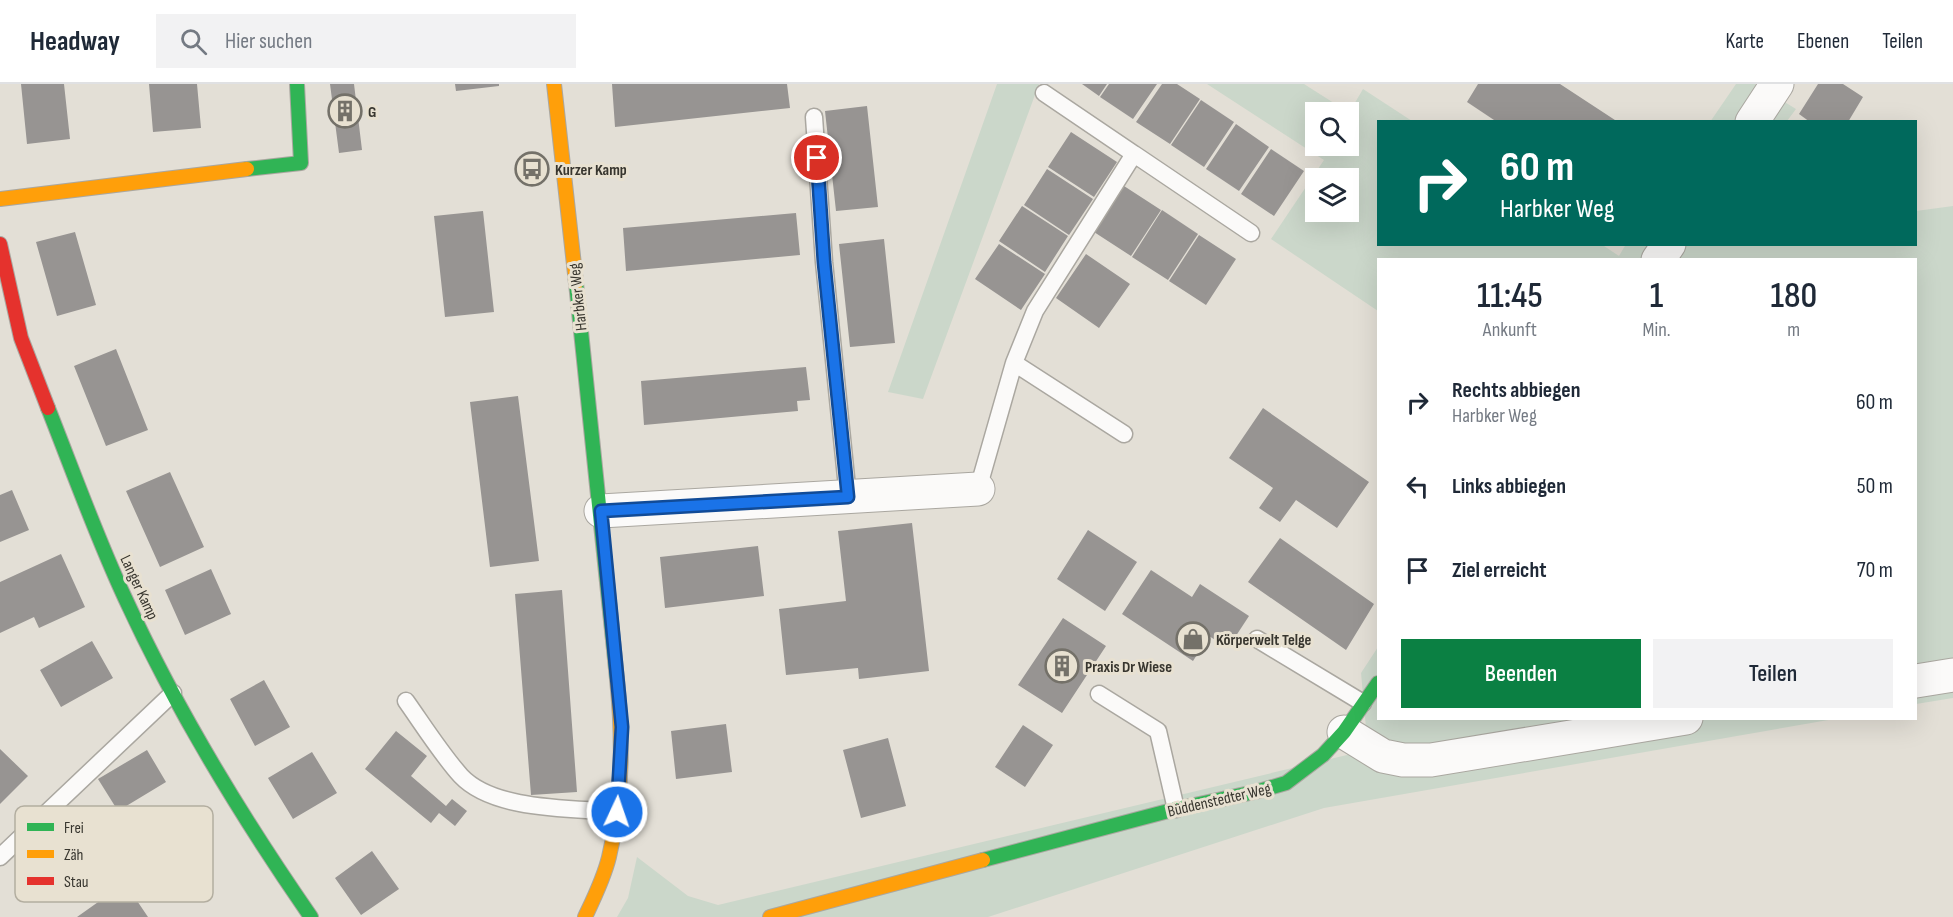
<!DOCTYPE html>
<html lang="de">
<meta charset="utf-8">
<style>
:root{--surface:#fff;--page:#f2f2f3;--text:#1f2937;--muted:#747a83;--line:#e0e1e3;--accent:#0b8043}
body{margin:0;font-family:"Sofia Sans Condensed",sans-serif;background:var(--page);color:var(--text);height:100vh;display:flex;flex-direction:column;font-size:22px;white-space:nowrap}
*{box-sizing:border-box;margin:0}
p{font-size:20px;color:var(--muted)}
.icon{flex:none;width:33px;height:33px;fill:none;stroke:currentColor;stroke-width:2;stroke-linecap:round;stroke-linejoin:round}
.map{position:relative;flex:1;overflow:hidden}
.drawer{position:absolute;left:1377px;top:174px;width:540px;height:462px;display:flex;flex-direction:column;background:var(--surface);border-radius:0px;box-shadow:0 6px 24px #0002}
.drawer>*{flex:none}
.top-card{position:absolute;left:1377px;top:36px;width:540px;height:126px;border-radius:0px;box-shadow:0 6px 24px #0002;background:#00695c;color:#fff;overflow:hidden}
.buttons{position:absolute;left:1305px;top:18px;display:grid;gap:12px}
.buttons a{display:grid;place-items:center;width:54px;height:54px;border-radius:0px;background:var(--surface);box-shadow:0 6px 24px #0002;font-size:30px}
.pin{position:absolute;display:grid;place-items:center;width:51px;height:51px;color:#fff;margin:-26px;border:3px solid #fff;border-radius:50%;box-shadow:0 2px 6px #0007}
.me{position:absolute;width:66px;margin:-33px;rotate:3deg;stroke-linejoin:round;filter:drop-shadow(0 0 4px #0008)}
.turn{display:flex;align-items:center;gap:21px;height:126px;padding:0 24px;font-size:27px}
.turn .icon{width:78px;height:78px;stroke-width:2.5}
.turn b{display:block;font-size:42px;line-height:51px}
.eta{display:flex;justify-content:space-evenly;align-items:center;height:102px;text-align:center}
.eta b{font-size:36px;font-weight:600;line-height:42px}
.button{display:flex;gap:12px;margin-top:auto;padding:12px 24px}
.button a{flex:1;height:69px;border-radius:0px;background:var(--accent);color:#fff;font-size:24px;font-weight:600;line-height:69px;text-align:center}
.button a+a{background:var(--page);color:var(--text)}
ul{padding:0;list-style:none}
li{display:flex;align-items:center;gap:18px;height:84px;padding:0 24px}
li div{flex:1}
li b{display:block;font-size:22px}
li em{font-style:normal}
header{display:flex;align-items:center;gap:36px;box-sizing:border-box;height:84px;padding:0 30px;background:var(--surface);border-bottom:2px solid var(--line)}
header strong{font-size:28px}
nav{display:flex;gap:33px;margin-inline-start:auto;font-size:21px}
.search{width:420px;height:54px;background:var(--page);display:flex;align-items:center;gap:15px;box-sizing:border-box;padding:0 21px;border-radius:0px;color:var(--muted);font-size:22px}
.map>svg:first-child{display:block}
.green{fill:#cbd7ca;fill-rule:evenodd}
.building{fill:#979492}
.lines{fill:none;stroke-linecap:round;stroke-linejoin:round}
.lane-casing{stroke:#aaa7a0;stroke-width:19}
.street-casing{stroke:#aaa7a0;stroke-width:35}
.fast-casing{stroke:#aaa7a0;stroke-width:16}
.slow-casing{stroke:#aaa7a0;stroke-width:16}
.jam-casing{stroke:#aaa7a0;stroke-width:16}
.lane{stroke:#fbfaf9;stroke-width:16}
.street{stroke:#fbfaf9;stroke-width:33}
.fast{stroke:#30b455;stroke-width:14}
.slow{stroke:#ff9f0a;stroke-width:14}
.jam{stroke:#e5322d;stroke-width:14}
.route-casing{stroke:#114b97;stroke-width:15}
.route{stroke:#1a73e8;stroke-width:10}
.labels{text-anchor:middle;stroke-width:6;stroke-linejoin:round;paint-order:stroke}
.poi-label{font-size:16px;font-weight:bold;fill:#38362f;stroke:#e8e1d1;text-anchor:start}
.street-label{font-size:16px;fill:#38362f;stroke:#e8e1d1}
.key{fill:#e8e1d1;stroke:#b3aea0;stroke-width:1.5}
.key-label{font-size:16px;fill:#38362f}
</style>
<header>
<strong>Headway</strong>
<div class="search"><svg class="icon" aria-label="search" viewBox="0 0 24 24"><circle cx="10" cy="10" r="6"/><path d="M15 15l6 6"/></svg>Hier suchen</div>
<nav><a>Karte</a><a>Ebenen</a><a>Teilen</a></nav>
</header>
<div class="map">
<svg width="1953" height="833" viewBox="0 0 1953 833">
<rect width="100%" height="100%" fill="#e3dfd6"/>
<path class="green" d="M997 0H1039L923 315 888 308Z
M1207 0H1304L1348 28H1316V62H1348L1349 29 1363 5 1412 37 1378 38V160H1601L1619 172 1626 160H1916V127L1953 122V614L1916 620V176H1378V227L1271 155 1324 76ZM1316 94H1348V128H1316Z
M1736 0H1755L1796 25 1787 37 1710 38Z
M1378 563V634L1834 635 1324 724 988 833H617L628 814 637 773 688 812 718 821 1368 666 1361 589Z"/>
<path class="building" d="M21 0H64L70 55 27 60Z
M149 0H197L201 44 153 48Z
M330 0H354L362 66 339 69Z
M455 0H499V2L456 7Z
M612 0H787L790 24 615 43Z
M1082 0H1107L1099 12Z
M1109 0H1157L1133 35 1100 13Z
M1162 0H1177L1200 15 1170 60 1136 38Z
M1478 0H1560L1618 38H1497L1467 18Z
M1818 0H1843L1863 13 1848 38H1810L1799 30Z
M1201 16 1234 38 1204 83 1171 61Z
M867 22 878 123 836 127 825 27Z
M1236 40 1269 63 1239 107 1206 85Z
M1071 48 1117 78 1094 113 1048 83Z
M1271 65 1304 87 1274 132 1241 110Z
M1047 85 1093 115 1069 151 1024 121Z
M1124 102 1161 126 1131 172 1094 148Z
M1022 122 1068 152 1045 188 999 157Z
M1162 126 1198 150 1168 196 1132 173Z
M483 127 494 228 445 233 434 132Z
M796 129 800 171 626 187 623 144Z
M75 148 96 221 57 232 36 158Z
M1199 151 1236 175 1206 221 1169 197Z
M884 155 895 259 850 263 839 160Z
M999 160 1045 190 1021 226 975 195Z
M1086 170 1130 200 1099 244 1056 214Z
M116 265 148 346 106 362 74 282Z
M806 283 810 316 797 317 798 327 644 341 641 297Z
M518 312 539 477 490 483 470 318Z
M1263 324 1369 398 1337 444 1296 416 1280 438 1259 424 1273 404 1229 374Z
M170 388 204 463 160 483 126 407Z
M12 406 29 446 0 458V411Z
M912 439 929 587 859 595 858 584 786 591 779 525 846 517 838 447Z
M1088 446 1137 478 1105 527 1057 495Z
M1280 454 1374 520 1346 566 1248 498Z
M758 462 764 512 665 524 660 473Z
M61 470 85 523 39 544 34 533 0 549V498Z
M211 485 231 530 185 551 165 506Z
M1151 486 1192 513 1200 500 1249 532 1228 564 1209 552 1193 577 1122 530Z
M562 506 577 708 531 711 515 510Z
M1063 534 1106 562 1062 629 1018 601Z
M92 557 113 594 61 623 40 586Z
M264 596 290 643 255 662 230 615Z
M726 640 732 688 676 695 671 647Z
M1023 641 1053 661 1025 703 995 683Z
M396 647 427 672 411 692 446 722 452 715 467 727 455 742 439 729 431 739 365 685Z
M888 654 906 722 861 734 843 666Z
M0 665 28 692 0 720Z
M147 666 166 698 118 727 98 695Z
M312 668 337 709 293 735 268 694Z
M372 767 399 805 361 831 335 794Z
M125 799 148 833H77Z"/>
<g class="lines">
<defs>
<path id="lane" d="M1044 9 1134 70
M814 33 824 178 848 413
M1014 279 1124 350
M978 405 1014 279 1035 227 1134 70 1251 149
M1257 555 1363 619
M1099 610 1158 647 1176 725
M406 617C423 641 442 671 461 692 494 727 572 724 617 728
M0 773 173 609"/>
<path id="street" d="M1752 38 1777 0
M1658 176 1669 160
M601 427 978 405
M1916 597 1953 591
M1344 648 1383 672 1403 676H1431L1686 634"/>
<path id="fast" d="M247 85 301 79 297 0
M576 199 617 595
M48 324C73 387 96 452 125 514 176 625 241 732 311 833
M983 776 1176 725 1259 707 1286 699 1323 671 1344 648 1378 599"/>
<path id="slow" d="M554 0 576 199
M0 115 247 85
M585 833C594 814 604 794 609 773 623 716 623 654 617 595
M770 833 983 776"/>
<path id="jam" d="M0 160 21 254 48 324"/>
</defs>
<use href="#lane" class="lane-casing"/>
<use href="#street" class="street-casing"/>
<use href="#fast" class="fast-casing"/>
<use href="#slow" class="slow-casing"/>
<use href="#jam" class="jam-casing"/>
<use href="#lane" class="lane"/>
<use href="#street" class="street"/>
<use href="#fast" class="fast"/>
<use href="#slow" class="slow"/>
<use href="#jam" class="jam"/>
</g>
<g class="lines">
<defs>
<path id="route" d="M617 728 622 643 601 427 848 413 824 178 817 74"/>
</defs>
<use href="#route" class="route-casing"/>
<use href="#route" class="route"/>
</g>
<defs>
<symbol id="building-ring" viewBox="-11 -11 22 22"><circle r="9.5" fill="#e8e1d1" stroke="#747169" stroke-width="1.5"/><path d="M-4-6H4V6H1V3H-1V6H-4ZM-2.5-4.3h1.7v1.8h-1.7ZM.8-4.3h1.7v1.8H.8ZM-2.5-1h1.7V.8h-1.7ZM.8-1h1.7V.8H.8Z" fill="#747169"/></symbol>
<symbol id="bus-ring" viewBox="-11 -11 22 22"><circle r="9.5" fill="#e8e1d1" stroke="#747169" stroke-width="1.5"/><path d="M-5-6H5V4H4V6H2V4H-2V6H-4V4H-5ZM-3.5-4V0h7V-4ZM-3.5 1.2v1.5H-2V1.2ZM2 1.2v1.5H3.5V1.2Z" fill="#747169"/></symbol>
<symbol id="shop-ring" viewBox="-11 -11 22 22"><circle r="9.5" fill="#e8e1d1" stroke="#747169" stroke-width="1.5"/><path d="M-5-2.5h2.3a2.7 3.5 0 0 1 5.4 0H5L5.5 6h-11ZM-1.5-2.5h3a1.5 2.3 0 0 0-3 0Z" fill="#747169"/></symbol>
</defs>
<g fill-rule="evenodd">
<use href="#building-ring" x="326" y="8" width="38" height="38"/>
<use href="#bus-ring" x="513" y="66" width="38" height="38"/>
<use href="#shop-ring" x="1174" y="536" width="38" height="38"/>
<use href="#building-ring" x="1043" y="563" width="38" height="38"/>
</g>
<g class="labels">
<g class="poi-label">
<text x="368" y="33">G</text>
<text x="555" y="91">Kurzer Kamp</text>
<text x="1216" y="561">Körperwelt Telge</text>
<text x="1085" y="588">Praxis Dr Wiese</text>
</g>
<g class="street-label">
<text transform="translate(577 213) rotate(-96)" y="6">Harbker Weg</text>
<text transform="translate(140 503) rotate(65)" y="6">Langer Kamp</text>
<text transform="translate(1219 715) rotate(-13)" y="6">Büddenstedter Weg</text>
</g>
</g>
<rect x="15" y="722" width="198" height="96" rx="9" class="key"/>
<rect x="27" y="739" width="27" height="8" fill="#30b455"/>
<rect x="27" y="766" width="27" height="8" fill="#ff9f0a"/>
<rect x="27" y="793" width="27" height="8" fill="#e5322d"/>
<g class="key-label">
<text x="64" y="749">Frei</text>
<text x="64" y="776">Zäh</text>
<text x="64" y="803">Stau</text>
</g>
</svg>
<div class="buttons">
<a><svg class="icon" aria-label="search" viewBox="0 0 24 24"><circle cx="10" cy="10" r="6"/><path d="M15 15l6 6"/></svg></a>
<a><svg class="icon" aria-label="layers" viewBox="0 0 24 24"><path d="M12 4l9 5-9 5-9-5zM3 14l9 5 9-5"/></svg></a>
</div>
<div class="pin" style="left:817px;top:74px;background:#d93025"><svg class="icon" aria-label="arrive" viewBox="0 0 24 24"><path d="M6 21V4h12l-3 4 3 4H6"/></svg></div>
<svg class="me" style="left:617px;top:728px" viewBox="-20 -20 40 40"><circle r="17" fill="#1a73e8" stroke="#fff" stroke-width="3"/><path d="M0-11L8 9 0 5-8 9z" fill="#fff"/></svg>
<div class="top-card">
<div class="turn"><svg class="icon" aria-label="right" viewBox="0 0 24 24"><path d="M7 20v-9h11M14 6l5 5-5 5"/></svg><div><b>60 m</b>Harbker Weg</div></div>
</div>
<section class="drawer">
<div class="eta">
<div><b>11:45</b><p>Ankunft</p></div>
<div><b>1</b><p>Min.</p></div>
<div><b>180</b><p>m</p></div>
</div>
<ul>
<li><svg class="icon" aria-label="right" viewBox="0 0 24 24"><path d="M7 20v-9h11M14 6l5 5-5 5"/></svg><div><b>Rechts abbiegen</b><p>Harbker Weg</p></div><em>60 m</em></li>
<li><svg class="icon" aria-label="left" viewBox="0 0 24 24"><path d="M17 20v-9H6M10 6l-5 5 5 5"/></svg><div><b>Links abbiegen</b></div><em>50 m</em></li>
<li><svg class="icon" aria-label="arrive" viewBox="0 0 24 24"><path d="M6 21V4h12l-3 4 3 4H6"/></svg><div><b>Ziel erreicht</b></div><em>70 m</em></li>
</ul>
<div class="button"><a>Beenden</a><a>Teilen</a></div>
</section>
</div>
